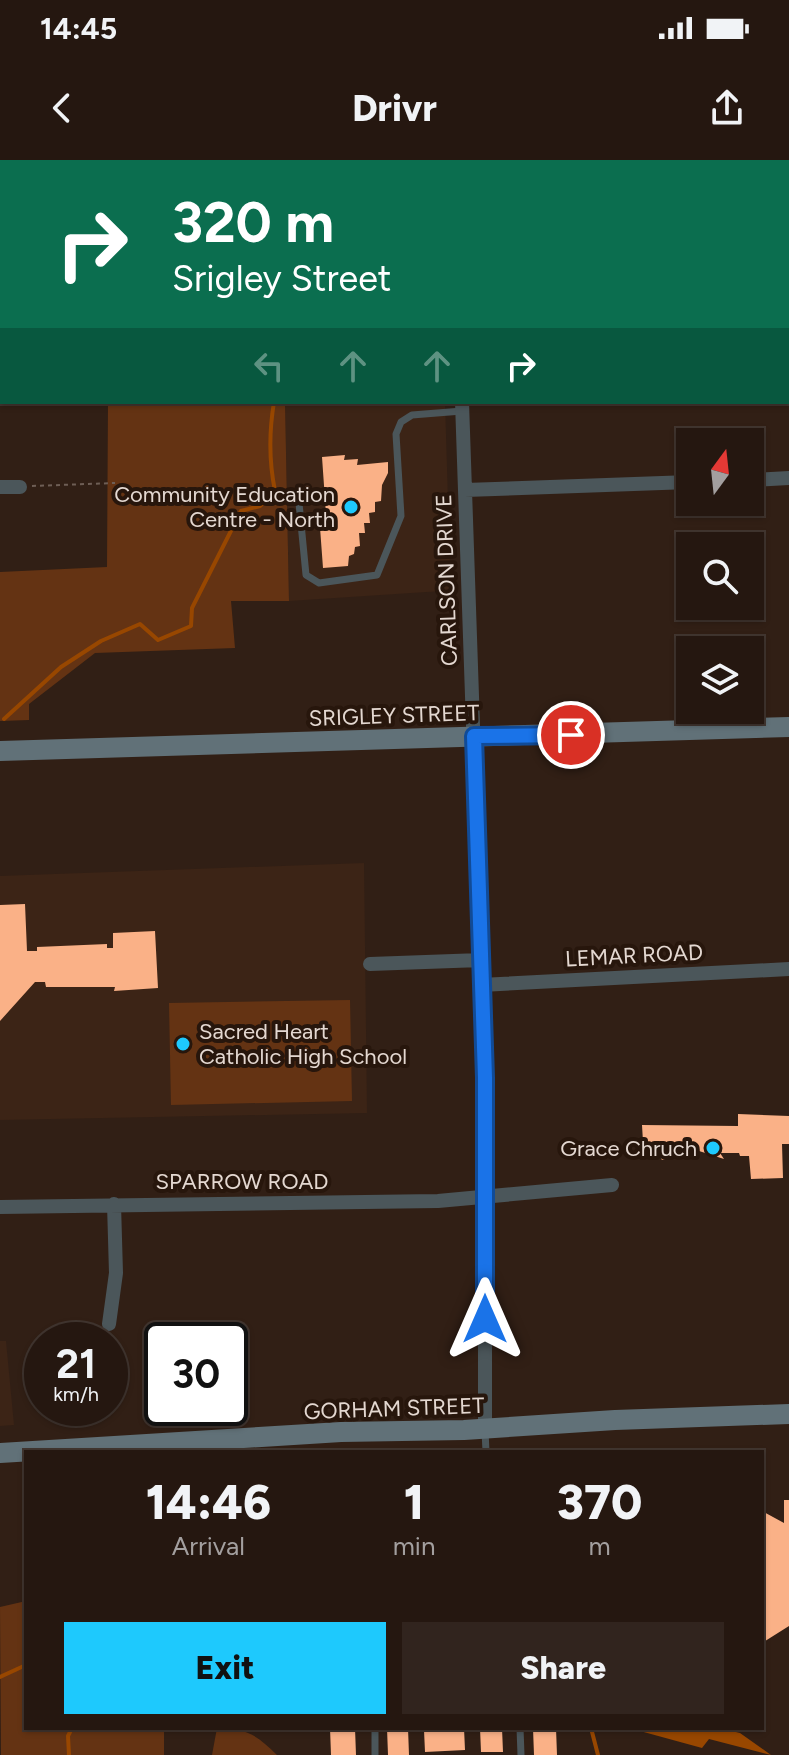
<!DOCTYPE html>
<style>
:root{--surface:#251710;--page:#31241e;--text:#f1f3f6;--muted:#a39f9f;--line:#423630;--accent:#1ec9fd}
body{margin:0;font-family:Figtree,sans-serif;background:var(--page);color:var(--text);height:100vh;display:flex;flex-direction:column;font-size:30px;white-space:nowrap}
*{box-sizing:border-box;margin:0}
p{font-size:26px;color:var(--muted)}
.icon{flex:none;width:44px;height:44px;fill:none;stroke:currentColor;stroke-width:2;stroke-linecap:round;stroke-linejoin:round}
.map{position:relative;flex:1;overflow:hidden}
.details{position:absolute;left:24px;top:1290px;width:740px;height:280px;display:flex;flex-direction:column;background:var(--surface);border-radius:0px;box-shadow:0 2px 6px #0004,0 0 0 2px var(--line)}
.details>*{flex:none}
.hud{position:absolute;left:0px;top:0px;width:790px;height:244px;box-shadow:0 2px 6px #0004,0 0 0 2px var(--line);background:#0b6e4f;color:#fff;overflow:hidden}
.needle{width:52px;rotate:15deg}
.controls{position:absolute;left:676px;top:268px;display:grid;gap:16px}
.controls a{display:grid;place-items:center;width:88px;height:88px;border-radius:0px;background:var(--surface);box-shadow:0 2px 6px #0004,0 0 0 2px var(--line);font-size:40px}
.speed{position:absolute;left:24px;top:1162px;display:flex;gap:16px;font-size:40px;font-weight:700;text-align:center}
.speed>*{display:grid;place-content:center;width:104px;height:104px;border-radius:50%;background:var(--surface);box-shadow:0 2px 6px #0004,0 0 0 2px var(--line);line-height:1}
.speed small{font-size:20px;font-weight:400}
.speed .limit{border:4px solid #111;border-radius:12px;background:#fff;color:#111}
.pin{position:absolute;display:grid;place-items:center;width:68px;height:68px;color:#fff;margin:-34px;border:4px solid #fff;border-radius:50%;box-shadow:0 2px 8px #0007}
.me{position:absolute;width:88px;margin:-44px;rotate:0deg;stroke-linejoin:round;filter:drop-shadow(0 0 6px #0008)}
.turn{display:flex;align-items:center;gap:28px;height:168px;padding:0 40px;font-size:36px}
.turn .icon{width:104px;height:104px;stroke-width:2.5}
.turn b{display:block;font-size:56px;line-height:68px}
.lanes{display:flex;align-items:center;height:76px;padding:0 40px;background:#0003;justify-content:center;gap:40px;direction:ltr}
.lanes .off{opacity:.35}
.eta{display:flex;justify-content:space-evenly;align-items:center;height:136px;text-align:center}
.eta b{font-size:48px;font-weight:800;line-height:56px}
.button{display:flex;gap:16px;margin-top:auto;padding:16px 40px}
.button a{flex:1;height:92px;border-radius:0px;background:var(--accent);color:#111;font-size:32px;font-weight:800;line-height:92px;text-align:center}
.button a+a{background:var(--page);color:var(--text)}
.status{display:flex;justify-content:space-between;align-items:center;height:56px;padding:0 40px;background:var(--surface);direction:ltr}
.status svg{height:22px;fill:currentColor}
header{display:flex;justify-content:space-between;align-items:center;height:104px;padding:0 40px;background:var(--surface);font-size:36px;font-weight:800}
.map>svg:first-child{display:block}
.built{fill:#3c2416}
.green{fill:#643313}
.water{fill:#984700}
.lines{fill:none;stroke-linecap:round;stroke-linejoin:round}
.stream{stroke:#984700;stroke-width:4}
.building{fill:#fab187}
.path{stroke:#6e5e55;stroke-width:2;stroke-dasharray:4 4;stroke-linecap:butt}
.lane{stroke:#4b565a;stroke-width:7}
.street{stroke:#4b565a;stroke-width:14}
.secondary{stroke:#617178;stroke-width:20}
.route-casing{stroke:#114b97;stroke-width:20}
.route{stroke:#1a73e8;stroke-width:14}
.poi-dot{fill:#1ec9fd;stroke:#27160c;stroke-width:3}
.labels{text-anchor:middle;stroke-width:8;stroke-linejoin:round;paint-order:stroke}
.poi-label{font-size:22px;fill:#e4d8d1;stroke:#27160c;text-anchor:end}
.street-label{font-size:22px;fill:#e4d8d1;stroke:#27160c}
</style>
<div class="status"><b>14:45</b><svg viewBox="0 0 49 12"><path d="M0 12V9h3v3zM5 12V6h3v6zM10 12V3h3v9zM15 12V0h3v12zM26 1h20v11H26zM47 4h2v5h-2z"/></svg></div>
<header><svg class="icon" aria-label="back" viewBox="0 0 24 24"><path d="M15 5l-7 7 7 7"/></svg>Drivr<svg class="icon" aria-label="share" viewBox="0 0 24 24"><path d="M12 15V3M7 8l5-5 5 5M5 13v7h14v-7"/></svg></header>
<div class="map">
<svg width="789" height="1595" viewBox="0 0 789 1595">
<rect width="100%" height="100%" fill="#311f15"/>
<path class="built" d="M46 0H240L46 2Z
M285 242H445L450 406 456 417 457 430 289 441Z
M364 703 367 953 0 960V716Z
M0 1181H6L14 1265 0 1266Z"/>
<path class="green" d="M240 0H494L240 2Z
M108 242H285L289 441H231L235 488 95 493 29 544V560L0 561V412L107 407Z
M350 840 352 941 171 945 169 843Z
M26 1441V1568H164V1595H1L0 1447Z
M217 1568C246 1568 257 1575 277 1595H212Z"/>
<path class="water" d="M639 1568H719L740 1573 771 1595 709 1579 702 1588 640 1571Z"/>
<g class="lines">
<path class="stream" d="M4 559 61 507 101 481 140 464 158 480 191 466 192 448 241 351 260 346 275 331C269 302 269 272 274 242
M0 1517 26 1505
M591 1568 598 1595
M69 1595 68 1576 72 1568"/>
</g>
<path class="building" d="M345 295 344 300 358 299 357 305 388 302V313L382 325 381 341 375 342V352L369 353 370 363H364L365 373H359L360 386 355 387 354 394 349 396 348 406 323 408 319 354H326L322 297Z
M25 744 27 791H37V787L107 784V788H113V773L155 771 158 828 114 831 115 827H46L45 822H35L0 861V745Z
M738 954 789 956V984H782L783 1018 751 1019 749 996H740L739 993H720L724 999 699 991 662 1000 658 993H654L652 997 644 999 642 965 738 966Z
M784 1340H789V1466L762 1483V1351L784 1363Z
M330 1568H355L356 1595H331Z
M387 1568H408L409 1595H388Z
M464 1568 465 1590 425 1592 424 1570Z
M480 1568H502L503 1592H481Z
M533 1568H556L557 1595H534Z"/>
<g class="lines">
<path class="path" d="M273 2 276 0
M405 2 407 0
M32 326 115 323"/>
<path class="lane" d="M68 2V0
M299 343 306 415 319 423 377 415 401 356 396 274 401 262 412 255 462 251
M485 1270 486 1292
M375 1568V1595
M520 1568 521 1595"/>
<path class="street" d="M649 0 655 2
M22 2V0
M518 2 519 0
M788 22 789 21
M0 150 2 148
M462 242 485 918V1268
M750 320 789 318
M0 327H20
M465 330 690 322
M370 804 481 800
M481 825 789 809
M0 1047 438 1041 612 1025
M109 1164 116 1113 114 1044"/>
<path class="secondary" d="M0 591 789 567
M0 1293 341 1272 464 1270 615 1260 789 1254"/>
</g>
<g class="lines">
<defs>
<path id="route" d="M485 1159V918L474 576 571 575"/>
</defs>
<use href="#route" class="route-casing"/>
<use href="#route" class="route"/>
</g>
<g class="poi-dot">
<circle cx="351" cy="347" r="8"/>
<circle cx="183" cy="884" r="8"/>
<circle cx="713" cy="988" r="8"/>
</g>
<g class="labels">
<g class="poi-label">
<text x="335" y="342">Community Education<tspan x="335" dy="25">Centre - North</tspan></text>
<text x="199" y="879" text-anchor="start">Sacred Heart<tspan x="199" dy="25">Catholic High School</tspan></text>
<text x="697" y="996">Grace Chruch</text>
</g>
<g class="street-label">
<text transform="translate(446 420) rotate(-92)" y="8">CARLSON DRIVE</text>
<text transform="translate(394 555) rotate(-2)" y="8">SRIGLEY STREET</text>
<text transform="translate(634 795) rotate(-3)" y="8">LEMAR ROAD</text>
<text x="242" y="1029">SPARROW ROAD</text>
<text transform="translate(394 1248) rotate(-2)" y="8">GORHAM STREET</text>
</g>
</g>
</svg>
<div class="controls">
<a><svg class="needle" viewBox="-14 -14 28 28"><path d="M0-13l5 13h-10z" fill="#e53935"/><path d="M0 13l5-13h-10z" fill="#a39f9f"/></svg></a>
<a><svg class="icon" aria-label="search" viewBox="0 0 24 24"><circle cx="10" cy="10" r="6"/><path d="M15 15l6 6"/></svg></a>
<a><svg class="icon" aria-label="layers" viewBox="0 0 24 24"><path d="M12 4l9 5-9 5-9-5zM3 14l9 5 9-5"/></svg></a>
</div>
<div class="speed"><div>21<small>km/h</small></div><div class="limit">30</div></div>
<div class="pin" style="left:571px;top:575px;background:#d93025"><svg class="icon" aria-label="arrive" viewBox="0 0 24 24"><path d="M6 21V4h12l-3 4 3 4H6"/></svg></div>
<svg class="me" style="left:485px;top:1159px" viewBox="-20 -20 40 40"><path d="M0-17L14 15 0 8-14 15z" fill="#1a73e8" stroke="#fff" stroke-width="4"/></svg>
<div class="hud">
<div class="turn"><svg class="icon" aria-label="right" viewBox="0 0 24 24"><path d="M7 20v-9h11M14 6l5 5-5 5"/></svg><div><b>320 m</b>Srigley Street</div></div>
<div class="lanes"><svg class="icon off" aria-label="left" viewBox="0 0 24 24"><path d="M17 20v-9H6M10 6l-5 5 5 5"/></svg><svg class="icon off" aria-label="ahead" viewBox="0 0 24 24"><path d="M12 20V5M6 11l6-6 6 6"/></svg><svg class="icon off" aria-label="ahead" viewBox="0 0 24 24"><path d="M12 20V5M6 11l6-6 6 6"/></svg><svg class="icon" aria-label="right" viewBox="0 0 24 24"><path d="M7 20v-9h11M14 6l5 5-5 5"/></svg></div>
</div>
<section class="details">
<div class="eta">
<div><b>14:46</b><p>Arrival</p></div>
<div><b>1</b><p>min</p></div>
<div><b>370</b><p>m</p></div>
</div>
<div class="button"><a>Exit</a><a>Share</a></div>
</section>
</div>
